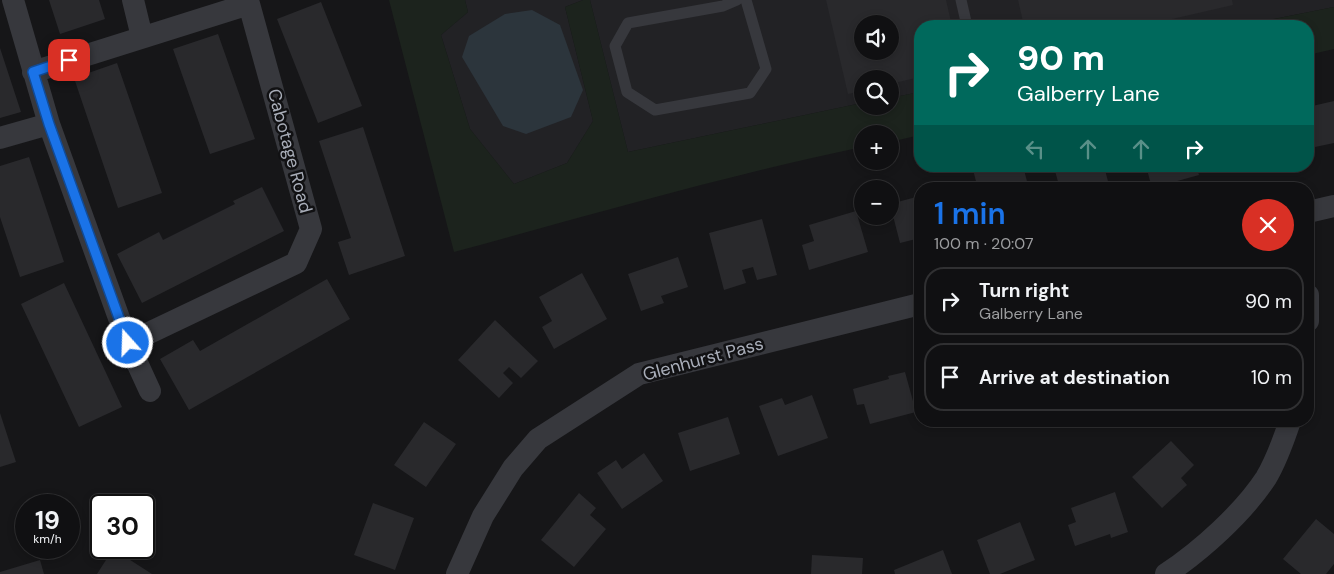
<!DOCTYPE html>
<meta charset="utf-8">
<style>
:root{--surface:#101012;--page:#19191b;--text:#f1f3f6;--muted:#9c9d9f;--line:#303032;--accent:#1a73e8}
body{margin:0;font-family:"DM Sans",sans-serif;background:var(--page);color:var(--text);height:100vh;display:flex;flex-direction:column;font-size:19px;white-space:nowrap}
*{box-sizing:border-box;margin:0}
p{font-size:16px;color:var(--muted)}
.icon{flex:none;width:28px;height:28px;fill:none;stroke:currentColor;stroke-width:2;stroke-linecap:round;stroke-linejoin:round}
.map{position:relative;flex:1;overflow:hidden}
.details{position:absolute;left:914px;top:182px;width:400px;height:245px;display:flex;flex-direction:column;background:var(--surface);border-radius:20px;box-shadow:0 2px 8px #0003,0 0 0 1px var(--line)}
.details>*{flex:none}
.hud{position:absolute;left:914px;top:20px;width:400px;height:152px;border-radius:20px;box-shadow:0 2px 8px #0003,0 0 0 1px var(--line);background:#00695c;color:#fff;overflow:hidden}
.controls{position:absolute;left:854px;top:15px;display:grid;gap:10px}
.controls a{display:grid;place-items:center;width:45px;height:45px;border-radius:50%;background:var(--surface);box-shadow:0 2px 8px #0003,0 0 0 1px var(--line);font-size:25px}
.speed{position:absolute;left:15px;top:494px;display:flex;gap:10px;font-size:25px;font-weight:700;text-align:center}
.speed>*{display:grid;place-content:center;width:65px;height:65px;border-radius:50%;background:var(--surface);box-shadow:0 2px 8px #0003,0 0 0 1px var(--line);line-height:1}
.speed small{font-size:12px;font-weight:400}
.speed .limit{border:2px solid #111;border-radius:8px;background:#fff;color:#111}
.pin{position:absolute;display:grid;place-items:center;width:42px;height:42px;color:#fff;margin:-21px;border-radius:10px;box-shadow:0 2px 8px #0006}
.me{position:absolute;width:55px;margin:-28px;rotate:340deg;stroke-linejoin:round;filter:drop-shadow(0 0 4px #0008)}
.turn{display:flex;align-items:center;gap:18px;height:105px;padding:0 20px;font-size:22px}
.turn .icon{width:65px;height:65px;stroke-width:2.5}
.turn b{display:block;font-size:35px;line-height:42px}
.lanes{display:flex;align-items:center;height:48px;padding:0 20px;background:#0003;justify-content:center;gap:25px;direction:ltr}
.lanes .off{opacity:.35}
.round{display:grid;place-items:center;flex:none;width:52px;height:52px;border-radius:26px;background:var(--page)}
.overview{display:flex;align-items:center;justify-content:space-between;height:85px;padding:0 20px}
h1{font-size:30px;font-weight:600;line-height:38px;color:var(--accent)}
ul{padding:0;list-style:none}
li{display:flex;align-items:center;gap:15px;height:68px;margin:0 10px 8px;padding:0 10px;border:2px solid var(--line);border-radius:20px}
li div{flex:1}
li b{display:block;font-size:19px}
li em{font-style:normal}
.map>svg:first-child{display:block}
.built{fill:#222225;fill-rule:evenodd}
.green{fill:#1c231d}
.water{fill:#2c353c}
.building{fill:#29292c;fill-rule:evenodd}
.lines{fill:none;stroke-linecap:round;stroke-linejoin:round}
.service{stroke:#37383d;stroke-width:11}
.minor{stroke:#37383d;stroke-width:22}
.route-casing{stroke:#114b97;stroke-width:12}
.route{stroke:#1a73e8;stroke-width:9}
.labels{text-anchor:middle;stroke-width:5;stroke-linejoin:round;paint-order:stroke}
.street-label{font-size:18px;fill:#a8adb8;stroke:#111113}
</style>
<div class="map">
<svg width="1334" height="574" viewBox="0 0 1334 574">
<rect width="100%" height="100%" fill="#161618"/>
<path class="built" d="M465 0H583L565 7 593 121 567 163 514 184 470 129 441 35 468 12Z
M590 0H1334V7L1238 26H920V92L890 98V79H862V103L628 152ZM862 24H890V51H862Z"/>
<path class="green" d="M389 0H465L468 12 441 35 470 129 514 184 567 163 593 121 565 7 583 0H590L628 152 862 103V106H890V98L920 92V135L890 142V134H862V147C725 176 590 215 454 252Z
M1334 7V49L1308 55V26H1238Z"/>
<path class="water" d="M532 10 560 25 583 90 571 117 526 134 503 126 462 57 469 36 505 14Z"/>
<path class="building" d="M49 0H99L105 19 60 34Z
M826 0H946L952 26H920V77L890 84V79H862V91L848 94ZM862 24H890V51H862Z
M1018 0H1232L1233 5 1142 26H1024Z
M321 2 362 106 318 123 277 19Z
M218 34 255 139 210 154 173 49Z
M0 48 21 112 0 118Z
M117 63 162 193 118 208 74 78Z
M1334 101V143L1315 147 1308 118V107Z
M363 127 405 256 349 275 338 242 351 238 319 141Z
M29 157 64 262 20 277 0 217V166Z
M972 166H994L996 172 1023 166 1029 189H978Z
M1057 166H1104L1110 189H1060L1054 167Z
M1146 166H1196L1199 175 1152 188Z
M262 187 284 231 142 303 117 254 159 232 163 240 235 204 233 201Z
M920 196V238L900 243 890 204Z
M856 211 868 252 809 270 802 245 814 241 809 225Z
M762 219 777 275 757 280 753 267 742 270 746 283 724 290 709 233Z
M678 257 688 287 661 296 664 303 641 311 628 274Z
M582 273 607 319 554 349 542 327 552 321 539 297Z
M327 279 350 319 189 410 160 359 193 340 200 351Z
M64 283 122 407 79 427 21 304Z
M495 320 538 361 521 378 509 367 503 373 513 383 499 398 458 360Z
M905 372 916 412 870 424 864 404 857 405 853 389 889 379 888 376Z
M812 395 828 438 778 456 759 406 782 398 785 405Z
M0 413 16 462 0 467Z
M728 417 740 454 690 471 678 433Z
M424 422 456 444 426 487 394 465Z
M1171 441 1194 465 1181 478 1187 485 1162 508 1132 477Z
M644 453 663 481 622 509 597 473 616 460 622 469Z
M1115 492 1128 532 1111 538 1110 534 1075 546 1068 525 1076 522 1071 508Z
M579 493 596 508 590 515 606 529 574 567 541 540Z
M373 503 414 518 395 570 354 555Z
M1316 519 1334 534V564L1326 574H1301L1283 559Z
M1020 522 1035 560 1000 574H990L977 540Z
M113 549 152 574H97Z
M943 550 952 574H895L894 570Z
M812 555 863 558 862 574H811Z
M40 560 44 574H0V572Z"/>
<g class="lines">
<path class="service" d="M737 0 723 6 628 23 615 46 627 92 655 110 750 93 766 69 746 0
M961 0 967 26"/>
<path class="minor" d="M13 0 49 124 128 343 150 391
M133 0 142 37
M33 72 249 4 311 229 296 263 128 343
M0 138 49 124
M1308 212 1334 206
M1308 295V321
M457 574 483 516 513 468 538 439 639 374 920 304
M1166 574C1201 551 1243 513 1266 478 1275 463 1284 439 1290 421"/>
</g>
<g class="lines">
<defs>
<path id="route" d="M69 60 33 72 49 124 128 343"/>
</defs>
<use href="#route" class="route-casing"/>
<use href="#route" class="route"/>
</g>
<g class="labels">
<g class="street-label">
<text transform="translate(290 151) rotate(75)" y="6">Cabotage Road</text>
<text transform="translate(703 359) rotate(-15)" y="6">Glenhurst Pass</text>
</g>
</g>
</svg>
<div class="controls">
<a><svg class="icon" aria-label="sound" viewBox="0 0 24 24"><path d="M4 9h4l5-4v14l-5-4H4zM17 9q2 3 0 6"/></svg></a>
<a><svg class="icon" aria-label="search" viewBox="0 0 24 24"><circle cx="10" cy="10" r="6"/><path d="M15 15l6 6"/></svg></a>
<a>+</a>
<a>−</a>
</div>
<div class="speed"><div>19<small>km/h</small></div><div class="limit">30</div></div>
<div class="pin" style="left:69px;top:60px;background:#d93025"><svg class="icon" aria-label="arrive" viewBox="0 0 24 24"><path d="M6 21V4h12l-3 4 3 4H6"/></svg></div>
<svg class="me" style="left:128px;top:343px" viewBox="-20 -20 40 40"><circle r="17" fill="#1a73e8" stroke="#fff" stroke-width="3"/><path d="M0-11L8 9 0 5-8 9z" fill="#fff"/></svg>
<div class="hud">
<div class="turn"><svg class="icon" aria-label="right" viewBox="0 0 24 24"><path d="M7 20v-9h11M14 6l5 5-5 5"/></svg><div><b>90 m</b>Galberry Lane</div></div>
<div class="lanes"><svg class="icon off" aria-label="left" viewBox="0 0 24 24"><path d="M17 20v-9H6M10 6l-5 5 5 5"/></svg><svg class="icon off" aria-label="ahead" viewBox="0 0 24 24"><path d="M12 20V5M6 11l6-6 6 6"/></svg><svg class="icon off" aria-label="ahead" viewBox="0 0 24 24"><path d="M12 20V5M6 11l6-6 6 6"/></svg><svg class="icon" aria-label="right" viewBox="0 0 24 24"><path d="M7 20v-9h11M14 6l5 5-5 5"/></svg></div>
</div>
<section class="details">
<div class="overview"><div><h1>1 min</h1><p>100 m · 20:07</p></div><a class="round" style="background:#d93025;color:#fff"><svg class="icon" aria-label="close" viewBox="0 0 24 24"><path d="M6 6l12 12M18 6L6 18"/></svg></a></div>
<ul>
<li><svg class="icon" aria-label="right" viewBox="0 0 24 24"><path d="M7 20v-9h11M14 6l5 5-5 5"/></svg><div><b>Turn right</b><p>Galberry Lane</p></div><em>90 m</em></li>
<li><svg class="icon" aria-label="arrive" viewBox="0 0 24 24"><path d="M6 21V4h12l-3 4 3 4H6"/></svg><div><b>Arrive at destination</b></div><em>10 m</em></li>
</ul>
</section>
</div>
